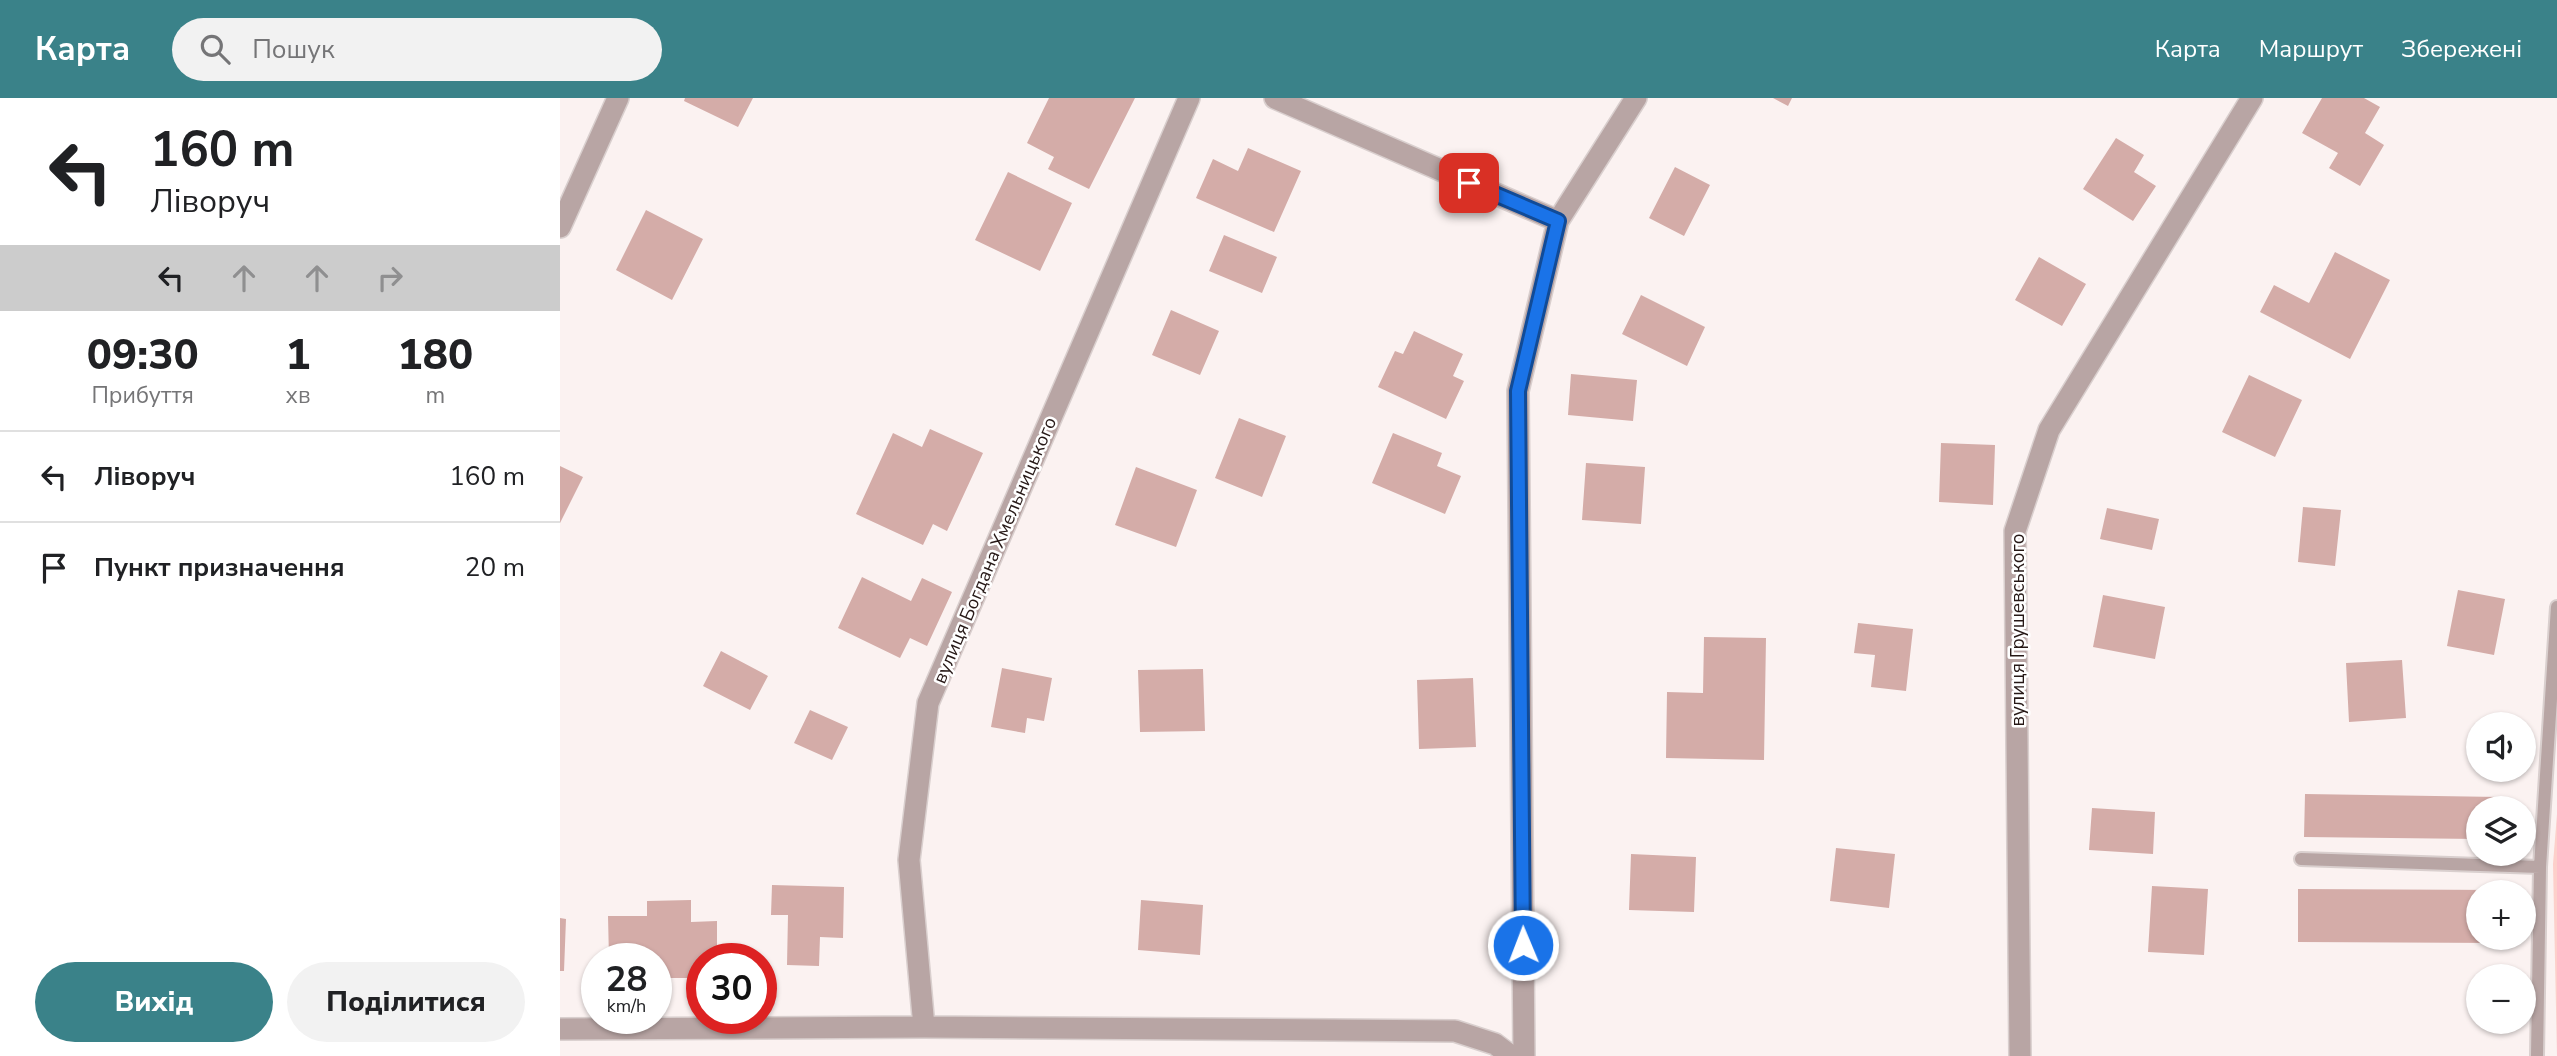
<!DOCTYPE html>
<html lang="uk">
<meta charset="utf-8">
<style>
:root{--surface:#fff;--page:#f2f2f2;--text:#202124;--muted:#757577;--line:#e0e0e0;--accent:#3a8289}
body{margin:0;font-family:"Nunito Sans",sans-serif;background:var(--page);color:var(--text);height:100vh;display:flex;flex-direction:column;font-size:26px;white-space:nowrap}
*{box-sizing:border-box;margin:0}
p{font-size:23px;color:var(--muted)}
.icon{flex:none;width:38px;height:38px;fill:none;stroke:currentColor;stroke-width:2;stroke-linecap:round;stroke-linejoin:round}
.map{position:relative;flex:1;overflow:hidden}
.drawer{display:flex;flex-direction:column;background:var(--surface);width:560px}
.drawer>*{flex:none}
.hud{background:#fff;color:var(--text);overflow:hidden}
.tools{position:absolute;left:1906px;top:614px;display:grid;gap:14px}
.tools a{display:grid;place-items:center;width:70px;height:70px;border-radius:50%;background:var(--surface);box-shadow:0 2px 5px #0004;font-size:35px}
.speed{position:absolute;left:21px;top:845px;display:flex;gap:14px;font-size:35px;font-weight:700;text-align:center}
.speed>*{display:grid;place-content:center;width:91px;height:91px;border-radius:50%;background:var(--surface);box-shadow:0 2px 5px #0004;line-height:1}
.speed small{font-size:18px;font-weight:400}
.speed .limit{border:10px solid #d22;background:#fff;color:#111}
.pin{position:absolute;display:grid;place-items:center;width:60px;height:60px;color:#fff;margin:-30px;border-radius:14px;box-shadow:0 4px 10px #0006}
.me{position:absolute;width:77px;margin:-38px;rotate:359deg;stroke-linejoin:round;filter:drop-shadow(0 0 5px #0008)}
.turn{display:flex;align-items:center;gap:24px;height:147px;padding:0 35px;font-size:32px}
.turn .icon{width:91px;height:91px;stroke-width:2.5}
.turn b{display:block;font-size:49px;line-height:60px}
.lanes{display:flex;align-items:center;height:66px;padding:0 35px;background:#0003;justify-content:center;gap:35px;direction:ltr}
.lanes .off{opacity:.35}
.eta{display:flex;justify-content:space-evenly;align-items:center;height:119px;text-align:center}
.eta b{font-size:42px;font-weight:800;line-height:49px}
.action{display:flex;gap:14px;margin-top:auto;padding:14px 35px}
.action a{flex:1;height:80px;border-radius:42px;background:var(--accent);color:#fff;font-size:28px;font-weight:800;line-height:80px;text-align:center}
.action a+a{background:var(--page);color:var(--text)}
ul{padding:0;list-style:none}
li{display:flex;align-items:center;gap:21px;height:91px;padding:0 35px;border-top:2px solid var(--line)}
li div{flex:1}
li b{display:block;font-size:26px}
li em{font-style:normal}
header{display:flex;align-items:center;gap:42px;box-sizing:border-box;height:98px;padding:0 35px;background:var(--accent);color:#fff}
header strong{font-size:33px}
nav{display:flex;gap:38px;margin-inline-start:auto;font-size:24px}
.search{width:490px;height:63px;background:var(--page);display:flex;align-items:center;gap:18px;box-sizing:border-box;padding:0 24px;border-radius:38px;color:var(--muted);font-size:26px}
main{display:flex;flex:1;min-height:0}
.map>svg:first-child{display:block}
.green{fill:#fdcfca}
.building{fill:#d4aca8}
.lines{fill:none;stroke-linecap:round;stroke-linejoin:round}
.service-casing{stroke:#d9cfce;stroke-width:16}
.minor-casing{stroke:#d9cfce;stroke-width:24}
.service{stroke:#b8a5a4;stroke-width:12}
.minor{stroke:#b8a5a4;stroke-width:21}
.route-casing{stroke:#114b97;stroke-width:18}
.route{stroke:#1a73e8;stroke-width:12}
.labels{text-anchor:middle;stroke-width:5;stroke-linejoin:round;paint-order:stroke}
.street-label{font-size:19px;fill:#261816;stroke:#fff}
</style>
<header>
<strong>Карта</strong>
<div class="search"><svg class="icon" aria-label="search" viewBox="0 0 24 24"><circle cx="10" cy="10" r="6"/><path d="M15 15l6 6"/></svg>Пошук</div>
<nav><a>Карта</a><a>Маршрут</a><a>Збережені</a></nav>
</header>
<main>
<section class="drawer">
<div class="hud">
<div class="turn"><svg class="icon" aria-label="left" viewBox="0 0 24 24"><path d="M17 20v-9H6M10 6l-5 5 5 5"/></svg><div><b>160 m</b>Ліворуч</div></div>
<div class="lanes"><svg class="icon" aria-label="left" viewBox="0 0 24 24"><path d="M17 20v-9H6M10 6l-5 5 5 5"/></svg><svg class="icon off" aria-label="ahead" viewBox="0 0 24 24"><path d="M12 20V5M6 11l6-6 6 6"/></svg><svg class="icon off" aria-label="ahead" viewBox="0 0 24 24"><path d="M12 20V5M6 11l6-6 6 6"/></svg><svg class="icon off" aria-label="right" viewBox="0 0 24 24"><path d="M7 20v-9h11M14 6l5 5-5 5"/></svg></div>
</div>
<div class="eta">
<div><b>09:30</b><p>Прибуття</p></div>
<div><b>1</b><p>хв</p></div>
<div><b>180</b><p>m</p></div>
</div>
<ul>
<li><svg class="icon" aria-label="left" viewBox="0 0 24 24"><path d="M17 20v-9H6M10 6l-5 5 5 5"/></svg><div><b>Ліворуч</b></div><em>160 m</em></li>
<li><svg class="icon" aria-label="arrive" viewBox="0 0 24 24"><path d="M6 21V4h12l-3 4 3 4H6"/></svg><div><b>Пункт призначення</b></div><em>20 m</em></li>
</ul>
<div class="action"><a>Вихід</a><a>Поділитися</a></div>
</section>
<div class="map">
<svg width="1997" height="958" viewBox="0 0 1997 958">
<rect width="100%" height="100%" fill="#fbf2f1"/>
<path class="green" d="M1997 716V958L1993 766Z"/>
<path class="building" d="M125 0H193L178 29 124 3Z
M489 0H575L529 91 488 71 494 59 467 45Z
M1213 0H1232L1228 8Z
M1762 0H1804L1820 9 1805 35 1824 47 1800 88 1769 70 1778 55 1742 35Z
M1556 40 1584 57 1574 74 1596 88 1573 123 1523 91Z
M688 50 741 73 714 134 636 100 653 61 678 73Z
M1115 69 1150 87 1124 138 1089 120Z
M448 74 512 105 480 173 415 142Z
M86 112 143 141 112 202 56 172Z
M664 137 717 159 702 195 649 173Z
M1775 154 1830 182 1790 261 1700 214 1714 187 1749 205Z
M1479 159 1526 186 1502 228 1455 202Z
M1081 197 1145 229 1127 268 1062 236Z
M611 212 659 233 640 277 592 257Z
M854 233 903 256 893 278 904 283 886 321 818 289 835 253 843 256Z
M1011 276 1077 282 1073 323 1008 317Z
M1689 277 1742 302 1715 359 1662 334Z
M679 320 726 338 702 399 655 380Z
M370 331 423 355 387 433 373 426 363 447 296 416 333 335 362 349Z
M833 335 882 355 877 368 901 378 885 416 812 385Z
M1381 345 1435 347 1433 407 1379 404Z
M1026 365 1085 369 1081 426 1022 422Z
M0 368 23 379 0 425Z
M576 369 637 392 616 449 555 427Z
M1743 409 1781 412 1775 468 1738 464Z
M1547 410 1599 421 1592 452 1540 441Z
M302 479 351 503 362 480 392 494 367 548 350 540 340 560 278 530Z
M1898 492 1945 501 1934 557 1887 548Z
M1543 497 1605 509 1595 561 1533 549Z
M1298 525 1353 531 1346 593 1311 589 1315 557 1294 555Z
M1144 539 1206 540 1204 662 1106 660 1107 594 1143 595Z
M161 553 208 578 190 612 143 588Z
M1842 562 1846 620 1789 624 1786 565Z
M442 570 492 580 484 623 467 620 465 635 431 629Z
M643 571 645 633 580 634 578 572Z
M913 580 916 649 859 651 857 582Z
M250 612 288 629 272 662 234 645Z
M1745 696 1940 699V710H1918V741L1744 739Z
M1532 710 1595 714 1593 756 1529 752Z
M1276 750 1335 756 1329 810 1270 803Z
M1071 756 1136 759 1134 814 1069 812Z
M212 787 284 789 283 840 260 839 259 868 227 867 228 817H211Z
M1592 788 1648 791 1644 857 1588 854Z
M1738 791 1939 792V794H1918V840H1939V845L1738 844Z
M131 802V824L157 823V861H142V880H96V861H49L48 818H87V803Z
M581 802 643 807 640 857 578 852Z
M0 820 6 821 4 873H0Z"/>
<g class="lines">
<defs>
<path id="service" d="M1741 761 1980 769
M1977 958 1980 769 1997 509"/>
<path id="minor" d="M715 0 998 123
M0 129 58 0
M364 929 349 762 368 605 629 0
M0 931 364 929 895 933 935 946 951 958
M964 958 958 293 998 123 1076 0
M1460 958 1455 433 1489 332 1692 0"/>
</defs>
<use href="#service" class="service-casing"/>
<use href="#minor" class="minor-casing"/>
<use href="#service" class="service"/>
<use href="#minor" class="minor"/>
</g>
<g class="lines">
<defs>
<path id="route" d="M909 85 998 123 958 293 963 847"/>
</defs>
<use href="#route" class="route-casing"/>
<use href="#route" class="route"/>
</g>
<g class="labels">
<g class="street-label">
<text transform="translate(434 452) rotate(-67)" y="7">вулиця Богдана Хмельницького</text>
<text transform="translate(1457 532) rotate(-90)" y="7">вулиця Грушевського</text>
</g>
</g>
</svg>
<div class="tools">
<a><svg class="icon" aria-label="sound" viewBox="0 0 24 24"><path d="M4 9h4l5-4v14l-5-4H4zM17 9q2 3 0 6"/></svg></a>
<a><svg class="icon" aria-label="layers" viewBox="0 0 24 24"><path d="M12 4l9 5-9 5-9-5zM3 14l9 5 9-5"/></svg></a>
<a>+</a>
<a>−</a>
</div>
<div class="speed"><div>28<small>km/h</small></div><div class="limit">30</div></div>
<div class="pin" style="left:909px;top:85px;background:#d93025"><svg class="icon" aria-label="arrive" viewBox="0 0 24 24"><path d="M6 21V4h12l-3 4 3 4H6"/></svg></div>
<svg class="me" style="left:963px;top:847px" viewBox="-20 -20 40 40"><circle r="17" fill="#1a73e8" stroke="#fff" stroke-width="3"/><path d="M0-11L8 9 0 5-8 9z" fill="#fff"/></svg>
</div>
</main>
